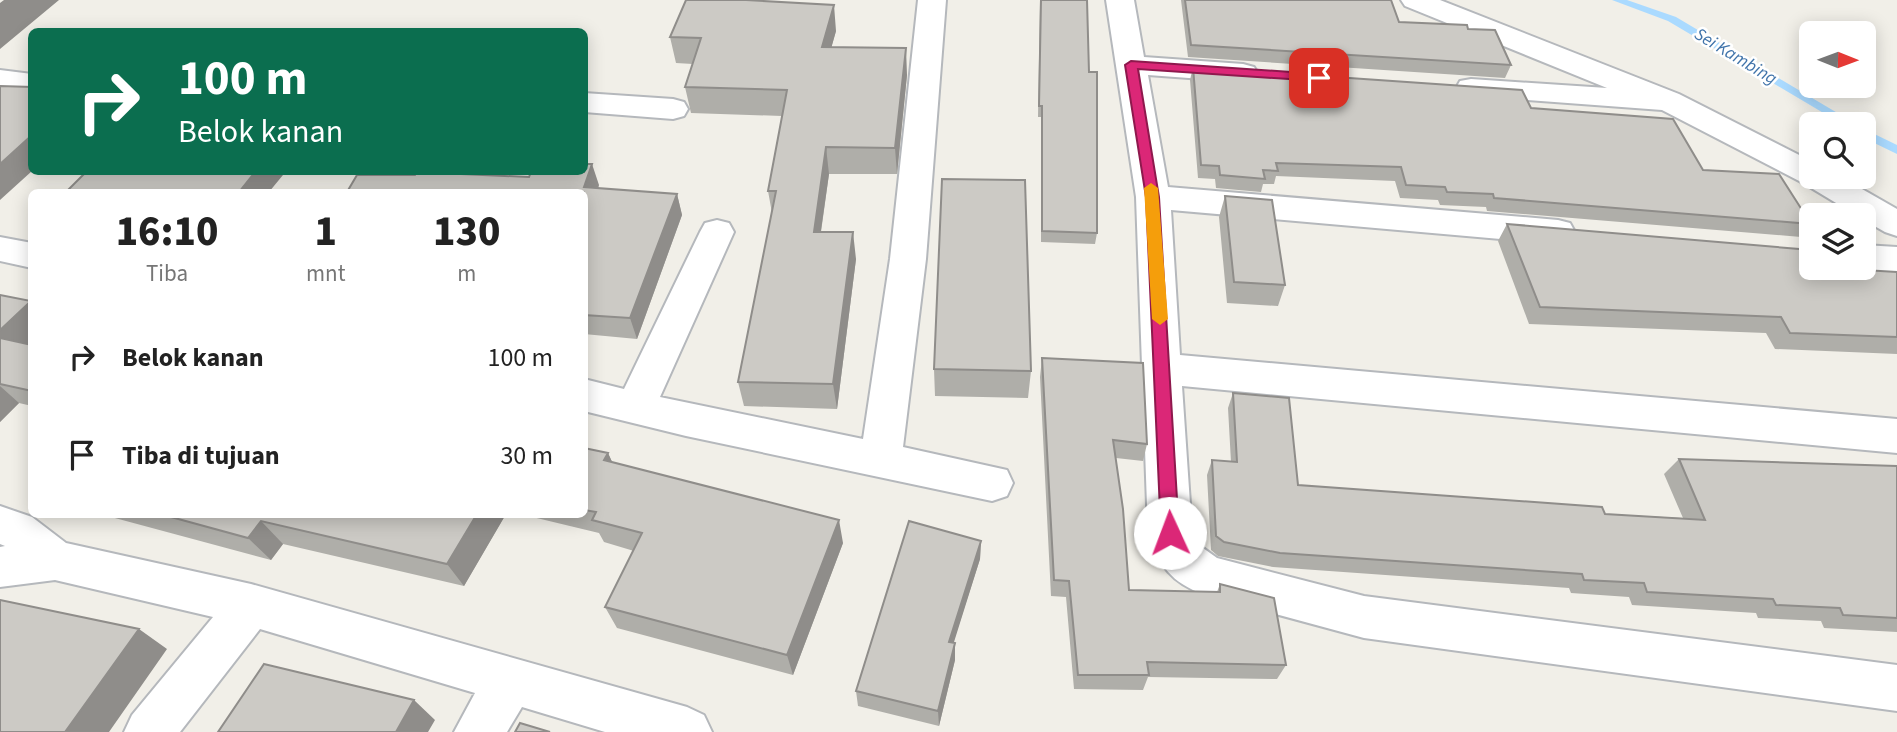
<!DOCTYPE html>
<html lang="id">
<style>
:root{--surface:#fff;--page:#f2f2f2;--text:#222;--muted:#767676}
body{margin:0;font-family:"Source Sans 3",sans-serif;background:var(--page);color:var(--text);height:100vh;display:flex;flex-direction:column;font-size:26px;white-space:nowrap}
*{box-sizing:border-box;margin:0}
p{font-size:23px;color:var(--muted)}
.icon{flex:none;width:38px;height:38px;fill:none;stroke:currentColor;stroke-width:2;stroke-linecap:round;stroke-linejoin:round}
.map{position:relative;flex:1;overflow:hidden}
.panel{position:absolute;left:28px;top:189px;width:560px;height:329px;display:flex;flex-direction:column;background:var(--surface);border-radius:10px;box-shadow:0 4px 18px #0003}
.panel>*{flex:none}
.banner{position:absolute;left:28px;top:28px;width:560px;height:147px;border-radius:10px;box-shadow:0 4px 18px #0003;background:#0b6e4f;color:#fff;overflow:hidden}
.needle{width:46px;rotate:91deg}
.tools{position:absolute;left:1799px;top:21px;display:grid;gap:14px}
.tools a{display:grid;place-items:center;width:77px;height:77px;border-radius:10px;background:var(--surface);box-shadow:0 4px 18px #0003;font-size:35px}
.pin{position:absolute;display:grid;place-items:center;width:60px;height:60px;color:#fff;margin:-30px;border-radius:14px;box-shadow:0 4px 10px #0006}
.me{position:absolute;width:77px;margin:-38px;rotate:358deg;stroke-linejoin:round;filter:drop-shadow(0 0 5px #0008)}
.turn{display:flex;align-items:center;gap:24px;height:147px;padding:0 35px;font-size:32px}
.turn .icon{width:91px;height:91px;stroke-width:2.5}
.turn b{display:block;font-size:49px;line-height:60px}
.eta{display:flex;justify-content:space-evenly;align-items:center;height:119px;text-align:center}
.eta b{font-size:42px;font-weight:800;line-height:49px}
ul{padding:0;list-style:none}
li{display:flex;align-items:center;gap:21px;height:98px;padding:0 35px}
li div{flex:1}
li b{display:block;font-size:26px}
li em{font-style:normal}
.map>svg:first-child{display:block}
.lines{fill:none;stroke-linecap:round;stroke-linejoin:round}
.stream{fill:#aadaff;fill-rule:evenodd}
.street-casing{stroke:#b5b8bc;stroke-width:4}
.street{fill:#fff;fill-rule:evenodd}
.wall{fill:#afaea9}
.shaded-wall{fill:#8f8d8a}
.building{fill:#cccac5;stroke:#8f8d8a;stroke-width:2}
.route{fill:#db2777;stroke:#8e194d;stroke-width:2}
.slow{fill:#f59e0b}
.labels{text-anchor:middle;stroke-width:5;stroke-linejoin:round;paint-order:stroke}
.far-water-label{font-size:18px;font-style:italic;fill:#4174aa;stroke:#fff}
</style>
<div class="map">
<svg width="1897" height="732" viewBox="0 0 1897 732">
<rect width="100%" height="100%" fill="#f1efe8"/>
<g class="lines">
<path class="stream" d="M1612 0H1627L1676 17 1856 124H1842L1668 21Z
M1864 129 1897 145V154L1864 138Z"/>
<defs>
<path id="street" d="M918 0H946L926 259 903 447 1007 470 1013 483 1007 496 992 501 686 436 584 411V379L624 389 700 232 705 223 717 220 729 223 734 232 660 397 863 439 890 259Z
M1106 0H1134L1144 57 1243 64 1254 67 1258 73 1254 79 1243 82 1148 75 1168 187 1558 220 1570 223 1575 232 1570 241 1558 244 1171 210 1180 355 1897 419V453L1182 386 1192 533 1196 543 1217 558 1364 596 1897 665V711L1364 638 1205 595C1170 582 1161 567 1148 533L1136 197Z
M1401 0H1440L1679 94 1811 161V177H1841L1897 209V236L1885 232 1864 220V215H1856L1803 183 1662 110 1460 95 1456 88 1460 81 1471 79 1607 88 1405 6Z
M0 70 32 74V92L0 88Z
M584 93 673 99 684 102 688 109 684 116 673 119 584 112Z
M0 237 32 243V268L0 261Z
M1864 245 1897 247V273L1858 268H1864Z
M0 506 32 517 66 543 251 584 687 707 704 715 712 732H605L522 707 507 732H454L475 693 260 629 180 732H124L132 715 213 617 55 580 0 587V547L5 546 0 544Z"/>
</defs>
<use href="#street" class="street-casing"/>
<use href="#street" class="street"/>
</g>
<path class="wall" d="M1040 0H1087L1089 72 1097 233 1095 244 1041 242V117H1038Z
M1181 0H1391L1399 22 1468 29 1511 65 1505 78 1188 57Z
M836 31 831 48 907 75 897 174H829L821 232 856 259 837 409 744 406 738 382 772 213 768 191 782 116 691 113 685 87 693 64 676 63 670 37Z
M1193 67 1531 108 1703 170 1811 224V225L1801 237 1487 211 1486 207 1440 205 1438 200 1400 198 1395 181 1276 176 1274 184H1263L1261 192 1216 188 1215 179 1198 178 1190 80Z
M599 185 598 188 677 194 682 215 637 339 584 334V192Z
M1225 196 1285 285 1278 306 1227 303 1219 217Z
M1507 224 1847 269 1897 272V354L1775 349 1766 333 1529 324 1498 241Z
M0 295 32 302V341L28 344 32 345V406L19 403 0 422Z
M1042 358 1147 444 1143 461 1116 458 1129 590 1217 592 1220 584 1286 665 1277 679 1148 677 1143 690 1074 689 1066 597 1051 596 1040 377Z
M934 369 1031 371 1028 398 935 396Z
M1233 393 1298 485 1605 514 1683 518 1664 474 1679 459 1897 466V632L1824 628 1821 621 1758 618 1756 613 1632 605 1629 597 1571 593 1569 588 1273 567 1218 556 1211 550 1207 475 1212 460 1231 462 1228 408Z
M584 448 608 453 612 462 843 543 793 675 617 628 605 607 634 551 604 542 599 533 520 514H584Z
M100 514H506L464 586 283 544 271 560Z
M981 541 980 559 953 643 955 660 939 726 858 706 856 691Z"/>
<path class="shaded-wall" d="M4 0H59L0 49V3Z
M834 5 836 31 824 74 822 47Z
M906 48 907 75 897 174 895 148Z
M32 135V171L0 200V164Z
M826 147 829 174 817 258 814 232Z
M592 164 599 185 591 208 584 187Z
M255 172H281L283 175 269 192H239Z
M677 194 682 215 637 339 630 318Z
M853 232 856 259 837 409 833 384Z
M31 301 32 341 15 357 0 343V330Z
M0 386 19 403 0 422Z
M608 453 619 477 604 460Z
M477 514H506L464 586 447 564Z
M839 520 843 543 793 675 787 655Z
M261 521 283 544 271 560 248 538Z
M981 541 980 559 949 658V642Z
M139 629 167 649 109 732H65Z
M955 643V660L939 726 938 711Z
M414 700 435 720 428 732H396Z"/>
<path class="building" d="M686 0H746L834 5 822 47 906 48 895 148 826 147 814 232H853L833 384 738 382 776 191H768L787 90 685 87 701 38 670 37Z
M1041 0H1087L1089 72H1097V233L1042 231V106H1039Z
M1185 0H1391L1399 22 1467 25 1468 29 1495 30 1511 65 1191 45Z
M1193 67 1522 90 1531 108 1673 119 1703 170 1779 174 1811 224 1494 198 1493 194 1447 192 1445 187 1406 185 1401 167 1276 163 1278 171 1263 170 1265 179 1220 175 1219 166 1201 165Z
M0 86 32 87V135L0 164Z
M584 164H592L584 187 677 194 630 318 584 315V192H347L357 175H415L417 172 529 177 531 172H584Z
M86 172H255L239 192H66Z
M942 179 1025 180 1031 371 934 369Z
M1225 196 1272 200 1285 285 1234 282Z
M1507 224 1811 250V268H1846L1847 269 1897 272V337L1790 333 1781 317 1540 307Z
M0 295 31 301 0 330Z
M0 338 32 345V391L0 384Z
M1042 358 1143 363 1147 444 1113 440 1123 509 1129 590 1220 592V584L1274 598 1286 665 1147 662 1149 675H1078L1069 581 1054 580Z
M1233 393 1289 398 1298 485 1602 507 1605 514 1705 520 1679 459 1897 466V618L1843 615 1840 608 1776 605 1773 599 1647 592 1644 583 1584 580 1582 574 1280 553 1224 542 1216 536 1212 460 1237 462Z
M584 448 608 453 604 460 839 520 787 655 605 607 642 533 592 520 596 512 584 510Z
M160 514H477L447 564 261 521 248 538Z
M909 521 981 541 949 642 955 643 938 711 856 691Z
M0 600 139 629 65 732H0Z
M264 664 414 700 396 732H218Z
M520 723 550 732H515Z"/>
<path class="route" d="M1131 61 1319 74 1325 78 1319 81 1138 69 1159 197 1179 533 1176 538 1170 541 1164 538 1161 533 1146 197 1125 65Z"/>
<path class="slow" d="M1151 183 1158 188 1168 319 1160 325 1152 319 1144 188Z"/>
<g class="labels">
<g class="far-water-label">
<text transform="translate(1736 56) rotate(31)" y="6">Sei Kambing</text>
</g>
</g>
</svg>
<div class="tools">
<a><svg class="needle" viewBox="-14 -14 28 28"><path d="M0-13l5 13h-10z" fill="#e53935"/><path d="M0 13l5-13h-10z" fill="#767676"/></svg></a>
<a><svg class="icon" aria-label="search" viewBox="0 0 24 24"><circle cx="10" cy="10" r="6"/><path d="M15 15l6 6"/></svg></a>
<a><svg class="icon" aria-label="layers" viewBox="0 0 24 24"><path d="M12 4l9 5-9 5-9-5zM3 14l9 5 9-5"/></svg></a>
</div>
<div class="pin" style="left:1319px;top:78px;background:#d93025"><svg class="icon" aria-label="arrive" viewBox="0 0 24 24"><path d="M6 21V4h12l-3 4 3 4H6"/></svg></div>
<svg class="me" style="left:1170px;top:533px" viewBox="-20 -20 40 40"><circle r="19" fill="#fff"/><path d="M0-13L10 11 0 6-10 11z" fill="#db2777"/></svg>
<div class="banner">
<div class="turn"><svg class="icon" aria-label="right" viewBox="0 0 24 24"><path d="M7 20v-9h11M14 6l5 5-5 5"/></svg><div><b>100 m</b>Belok kanan</div></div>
</div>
<section class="panel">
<div class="eta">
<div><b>16:10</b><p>Tiba</p></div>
<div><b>1</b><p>mnt</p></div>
<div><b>130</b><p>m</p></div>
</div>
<ul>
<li><svg class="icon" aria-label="right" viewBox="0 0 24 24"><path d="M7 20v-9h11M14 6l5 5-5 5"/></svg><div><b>Belok kanan</b></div><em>100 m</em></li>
<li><svg class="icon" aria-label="arrive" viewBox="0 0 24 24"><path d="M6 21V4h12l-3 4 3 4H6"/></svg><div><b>Tiba di tujuan</b></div><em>30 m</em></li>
</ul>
</section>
</div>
